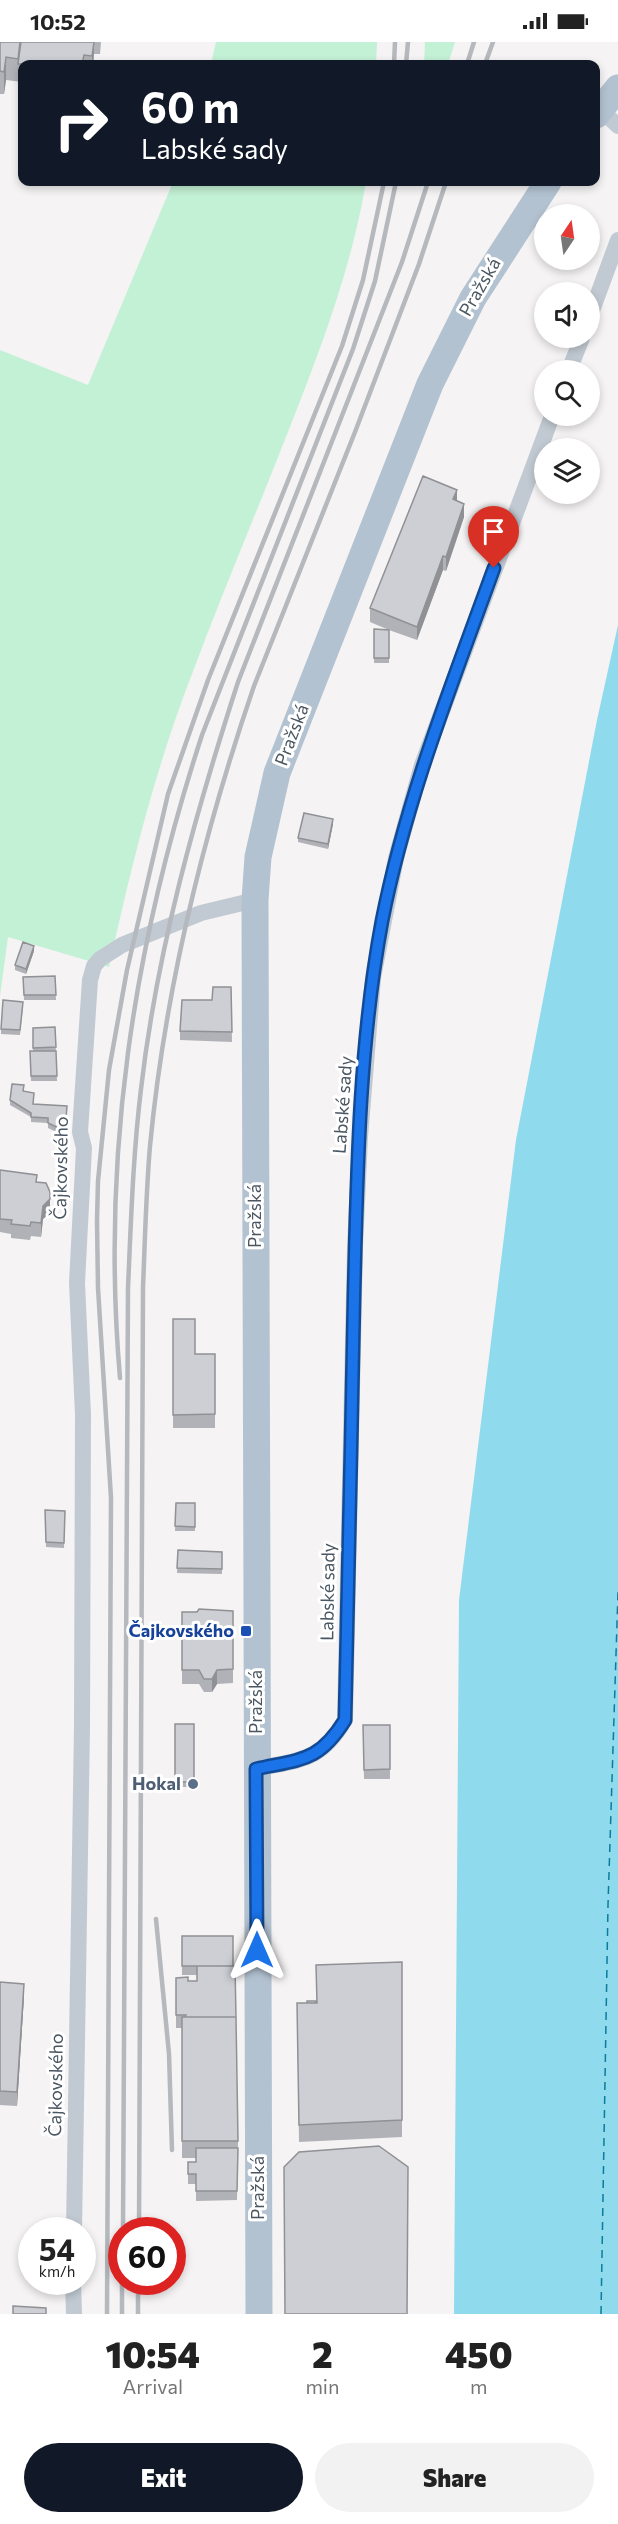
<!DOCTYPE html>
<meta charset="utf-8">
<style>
:root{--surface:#fff;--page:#f2f2f2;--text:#222;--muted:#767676;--accent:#111827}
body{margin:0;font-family:Commissioner,sans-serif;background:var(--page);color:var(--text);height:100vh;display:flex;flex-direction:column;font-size:22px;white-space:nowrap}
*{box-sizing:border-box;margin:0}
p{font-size:20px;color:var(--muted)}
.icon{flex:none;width:33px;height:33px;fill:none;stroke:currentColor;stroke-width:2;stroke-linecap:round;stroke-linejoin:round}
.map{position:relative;height:2272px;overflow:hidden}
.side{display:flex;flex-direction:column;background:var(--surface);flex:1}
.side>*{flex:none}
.banner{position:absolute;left:18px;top:18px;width:582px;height:126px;border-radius:12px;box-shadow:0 3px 9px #0003;background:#111827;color:#fff;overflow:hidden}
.needle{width:39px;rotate:13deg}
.buttons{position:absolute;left:534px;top:162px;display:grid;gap:12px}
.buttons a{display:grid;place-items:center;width:66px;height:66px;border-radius:50%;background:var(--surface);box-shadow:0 3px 9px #0003;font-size:30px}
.speed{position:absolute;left:18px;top:2175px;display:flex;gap:12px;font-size:30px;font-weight:700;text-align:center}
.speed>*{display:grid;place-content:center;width:78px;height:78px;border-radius:50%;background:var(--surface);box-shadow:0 3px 9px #0003;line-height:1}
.speed small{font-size:15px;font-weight:400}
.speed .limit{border:9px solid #d22;background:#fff;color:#111}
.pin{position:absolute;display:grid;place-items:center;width:51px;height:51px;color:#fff;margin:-62px -26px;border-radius:50% 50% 50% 0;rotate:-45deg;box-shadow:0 0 6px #0007}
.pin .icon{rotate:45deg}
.me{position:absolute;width:66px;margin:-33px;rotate:0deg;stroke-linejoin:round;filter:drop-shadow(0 0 4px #0008)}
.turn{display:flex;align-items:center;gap:21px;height:126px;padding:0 24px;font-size:27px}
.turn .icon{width:78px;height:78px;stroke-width:2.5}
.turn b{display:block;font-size:42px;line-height:51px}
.eta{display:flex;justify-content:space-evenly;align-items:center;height:102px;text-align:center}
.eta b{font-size:36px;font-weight:800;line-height:42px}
.action{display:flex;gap:12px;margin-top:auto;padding:12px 24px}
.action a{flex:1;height:69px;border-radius:36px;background:var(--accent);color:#fff;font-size:24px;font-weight:800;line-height:69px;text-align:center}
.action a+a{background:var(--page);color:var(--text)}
.status{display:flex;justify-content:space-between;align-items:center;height:42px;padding:0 30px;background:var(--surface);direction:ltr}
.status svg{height:16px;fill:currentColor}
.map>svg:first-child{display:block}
.green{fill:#c3f1d5}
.water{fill:#90daee}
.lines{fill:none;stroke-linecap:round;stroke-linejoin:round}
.ferry{stroke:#0c7c9b;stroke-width:1.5;stroke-dasharray:8 6;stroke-linecap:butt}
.minor{stroke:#c1cad2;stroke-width:16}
.primary{stroke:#b3c2d1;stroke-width:27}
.rail{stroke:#b5b8bd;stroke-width:4.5}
.wall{fill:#b0b2b7}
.shaded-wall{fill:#909195}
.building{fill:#cdcfd5;stroke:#909195;stroke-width:1.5}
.route-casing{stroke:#114b97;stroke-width:15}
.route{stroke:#1a73e8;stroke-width:10}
.transit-dot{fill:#1a4fb4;stroke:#fff;stroke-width:2}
.service-dot{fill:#5c6f8a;stroke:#fff;stroke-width:2}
.labels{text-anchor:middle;stroke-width:6;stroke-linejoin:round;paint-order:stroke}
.street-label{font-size:18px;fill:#4a5661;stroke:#fff}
.transit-label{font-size:18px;font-weight:bold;fill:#164399;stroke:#fff;text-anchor:end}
.service-label{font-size:18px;font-weight:bold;fill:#4e5e75;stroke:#fff;text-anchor:end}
</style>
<div class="status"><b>10:52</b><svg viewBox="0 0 49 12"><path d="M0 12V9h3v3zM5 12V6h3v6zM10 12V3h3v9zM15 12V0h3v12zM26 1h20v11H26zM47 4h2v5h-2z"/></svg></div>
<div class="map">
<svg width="618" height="2272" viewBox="0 0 618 2272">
<rect width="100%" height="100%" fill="#f5f3f3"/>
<path class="green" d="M216 0H377L376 22H211Z
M425 0H455L448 22H424Z
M173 140H366C351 229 319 311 286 395 255 474 222 552 192 632 155 727 131 825 109 925L8 895 0 954V308L88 343Z"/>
<path class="water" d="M618 583V2272H454L459 1558 516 1098 597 678Z"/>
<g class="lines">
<path class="ferry" d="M601 2272 608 1863 618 1550"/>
<path class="minor" d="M600 67 618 84
M590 274 618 198
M569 328 582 296
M256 1727C301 1717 320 1720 345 1678L355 1205 360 1095 373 936 396 816 422 723 552 374
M74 2188 82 1685 83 1373 77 1241 84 1106 80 1090 90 938 94 924 100 917 122 903 201 871 255 858
M73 2240 74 2272"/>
<path class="primary" d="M596 73 618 46
M259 2272 255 858 258 815 277 731 430 342 473 256 548 140"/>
<path class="rail" d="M394 22 395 0
M406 22 408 0
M467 22 474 0
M485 22 493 0
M120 1336C101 1115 133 904 202 693L353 307 375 239 396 140
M156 1877 169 2012 172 2108
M123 2188 128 1246C131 1179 133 1113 141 1047 157 908 195 773 238 640L402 220 428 140
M139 2188 143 1245C145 1198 146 1151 150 1104 165 947 203 793 254 644L355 390 419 222 446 140
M107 2272 111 1456 98 1246 97 1179 98 1139 109 1028 127 928 168 752 208 638 342 304 363 238 384 140
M122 2272V2240
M138 2272V2240"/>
</g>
<path class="wall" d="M0 0H101L100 12H94L93 22H22V40L6 38 4 52H0Z
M457 459 464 475 446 529 443 528 417 598 389 588V621H374V587L389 588 370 580V566Z
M333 782 328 807 298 800V796Z
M34 909 26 932 15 928V923Z
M55 934 56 958H24L23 935Z
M231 945 232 1000 180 998V989L212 958Z
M23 965 20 993 1 992V987Z
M55 985 57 1039H31L30 1009H33V986Z
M23 1049 34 1056 33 1062 67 1064 65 1094 48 1086V1081L31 1080V1075L10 1063V1058Z
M0 1128 37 1140 50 1164V1171L43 1177 41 1195 31 1194 30 1198 11 1196V1192L0 1190Z
M173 1277 195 1312H215V1386H173Z
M176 1461H195V1489H175Z
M45 1468 65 1469 64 1506 46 1505Z
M178 1508 222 1510V1532L177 1531Z
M233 1569V1641L217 1642 212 1650H204L199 1642H182V1570Z
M175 1682H194V1745H175Z
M363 1683H390V1737H364Z
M182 1894 233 1924 238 2099 237 2158 196 2159V2142H188V2129L196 2120V2116H182V1986H176V1936L188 1939H197V1933H182Z
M402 1920V2095L299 2100 297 1961H307L316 1959Z
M0 1940 24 1955 17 2064 0 2063Z"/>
<path class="shaded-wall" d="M94 0V12L93 22H92V14Z
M6 15V38L4 52V30Z
M457 448V462L453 457Z
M464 462V475L446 529V515Z
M443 514V528L417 598V585Z
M333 777V782L328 807V802Z
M34 904V909L26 932V927Z
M50 1150V1171L43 1177 41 1195V1181L43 1164Z
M217 1628V1642L212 1650V1637Z
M24 1942V1955L17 2064V2050Z"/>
<path class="building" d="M0 0H20L18 17 6 15 4 30 0 29Z
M21 0H94L92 14 84 13 82 22H18Z
M423 434 457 448 453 457 464 462 446 515 443 514 417 585 370 566Z
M374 587 389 588V616H374Z
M304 771 333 777 328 802 298 796Z
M23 900 34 904 26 927 15 923Z
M55 934 56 953H24L23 935Z
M213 945H231L232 990 180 989 182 958H212Z
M3 958 23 960 20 988 1 987Z
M55 985 56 1005 33 1006V986Z
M30 1009H56L57 1034H31Z
M12 1042 24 1043 23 1049 34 1051 33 1062 67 1064 65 1089 48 1081V1076L31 1075V1071L10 1058Z
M0 1128 37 1133 36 1140 46 1141 50 1150V1157L43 1164 41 1181 31 1180 30 1184 11 1182 12 1178 0 1177Z
M173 1277H195V1312H215V1372L173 1373Z
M176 1461H195V1485L175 1484Z
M45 1468 65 1469 64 1501 46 1500Z
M178 1508 222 1510V1527L177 1526Z
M199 1567 233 1569V1627L217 1628 212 1637H204L199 1628H182V1570H197Z
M175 1682H194V1740H175Z
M363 1683H390V1727L364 1728Z
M182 1894H233V1924H182Z
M402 1920V2078L299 2083 297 1961H317L316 1923Z
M197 1924H235L236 1975H185L186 1973H176V1936L188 1935V1939H197Z
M0 1940 24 1942 17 2050 0 2049Z
M307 1959H316V1961H307Z
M182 1975H236L238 2099H182Z
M379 2104 408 2125 407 2272H285L284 2125 299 2110Z
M196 2106H238L237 2149H196V2132H188V2120H196Z
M13 2264 46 2266V2272H13Z"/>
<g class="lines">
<defs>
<path id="route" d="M257 1908 256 1727C301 1717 319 1720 345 1678 349 1537 351 1396 354 1255 357 1130 359 1002 382 879 406 757 452 642 494 526"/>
</defs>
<use href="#route" class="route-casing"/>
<use href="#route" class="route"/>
</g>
<rect class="transit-dot" x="240" y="1583" width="12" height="12" rx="3"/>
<circle class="service-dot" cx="193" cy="1742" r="6"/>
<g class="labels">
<g class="street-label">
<text transform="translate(480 245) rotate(-60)" y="6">Pražská</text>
<text transform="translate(292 693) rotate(-69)" y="6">Pražská</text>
<text transform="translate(343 1063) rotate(-86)" y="6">Labské sady</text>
<text transform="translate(61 1126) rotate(-89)" y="6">Čajkovského</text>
<text transform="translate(255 1174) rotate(-90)" y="6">Pražská</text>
<text transform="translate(328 1550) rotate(-89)" y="6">Labské sady</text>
<text transform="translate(256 1660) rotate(-90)" y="6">Pražská</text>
<text transform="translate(56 2043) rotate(-89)" y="6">Čajkovského</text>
<text transform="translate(258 2146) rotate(-90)" y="6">Pražská</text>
</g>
<g class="transit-label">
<text x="234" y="1595">Čajkovského</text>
</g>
<g class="service-label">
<text x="181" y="1748">Hokal</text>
</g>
</g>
</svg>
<div class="buttons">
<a><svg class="needle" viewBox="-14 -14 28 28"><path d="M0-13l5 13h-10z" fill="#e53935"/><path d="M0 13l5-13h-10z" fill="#767676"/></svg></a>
<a><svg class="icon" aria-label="sound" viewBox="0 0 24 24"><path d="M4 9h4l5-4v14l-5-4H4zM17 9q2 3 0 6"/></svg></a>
<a><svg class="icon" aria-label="search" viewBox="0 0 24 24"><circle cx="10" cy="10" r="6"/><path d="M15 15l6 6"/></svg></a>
<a><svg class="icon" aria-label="layers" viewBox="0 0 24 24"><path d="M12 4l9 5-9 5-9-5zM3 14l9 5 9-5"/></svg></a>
</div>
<div class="speed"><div>54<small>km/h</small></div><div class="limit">60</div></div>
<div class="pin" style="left:494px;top:526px;background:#d93025"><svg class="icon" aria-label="arrive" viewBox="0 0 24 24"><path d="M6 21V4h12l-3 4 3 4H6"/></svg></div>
<svg class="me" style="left:257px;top:1908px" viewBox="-20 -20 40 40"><path d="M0-17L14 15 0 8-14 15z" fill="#1a73e8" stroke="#fff" stroke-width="4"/></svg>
<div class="banner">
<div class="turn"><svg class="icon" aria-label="right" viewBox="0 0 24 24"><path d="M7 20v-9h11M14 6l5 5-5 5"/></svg><div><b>60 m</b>Labské sady</div></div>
</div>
</div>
<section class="side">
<div class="eta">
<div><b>10:54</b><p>Arrival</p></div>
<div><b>2</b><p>min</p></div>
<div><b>450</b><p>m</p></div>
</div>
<div class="action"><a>Exit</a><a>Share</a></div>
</section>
